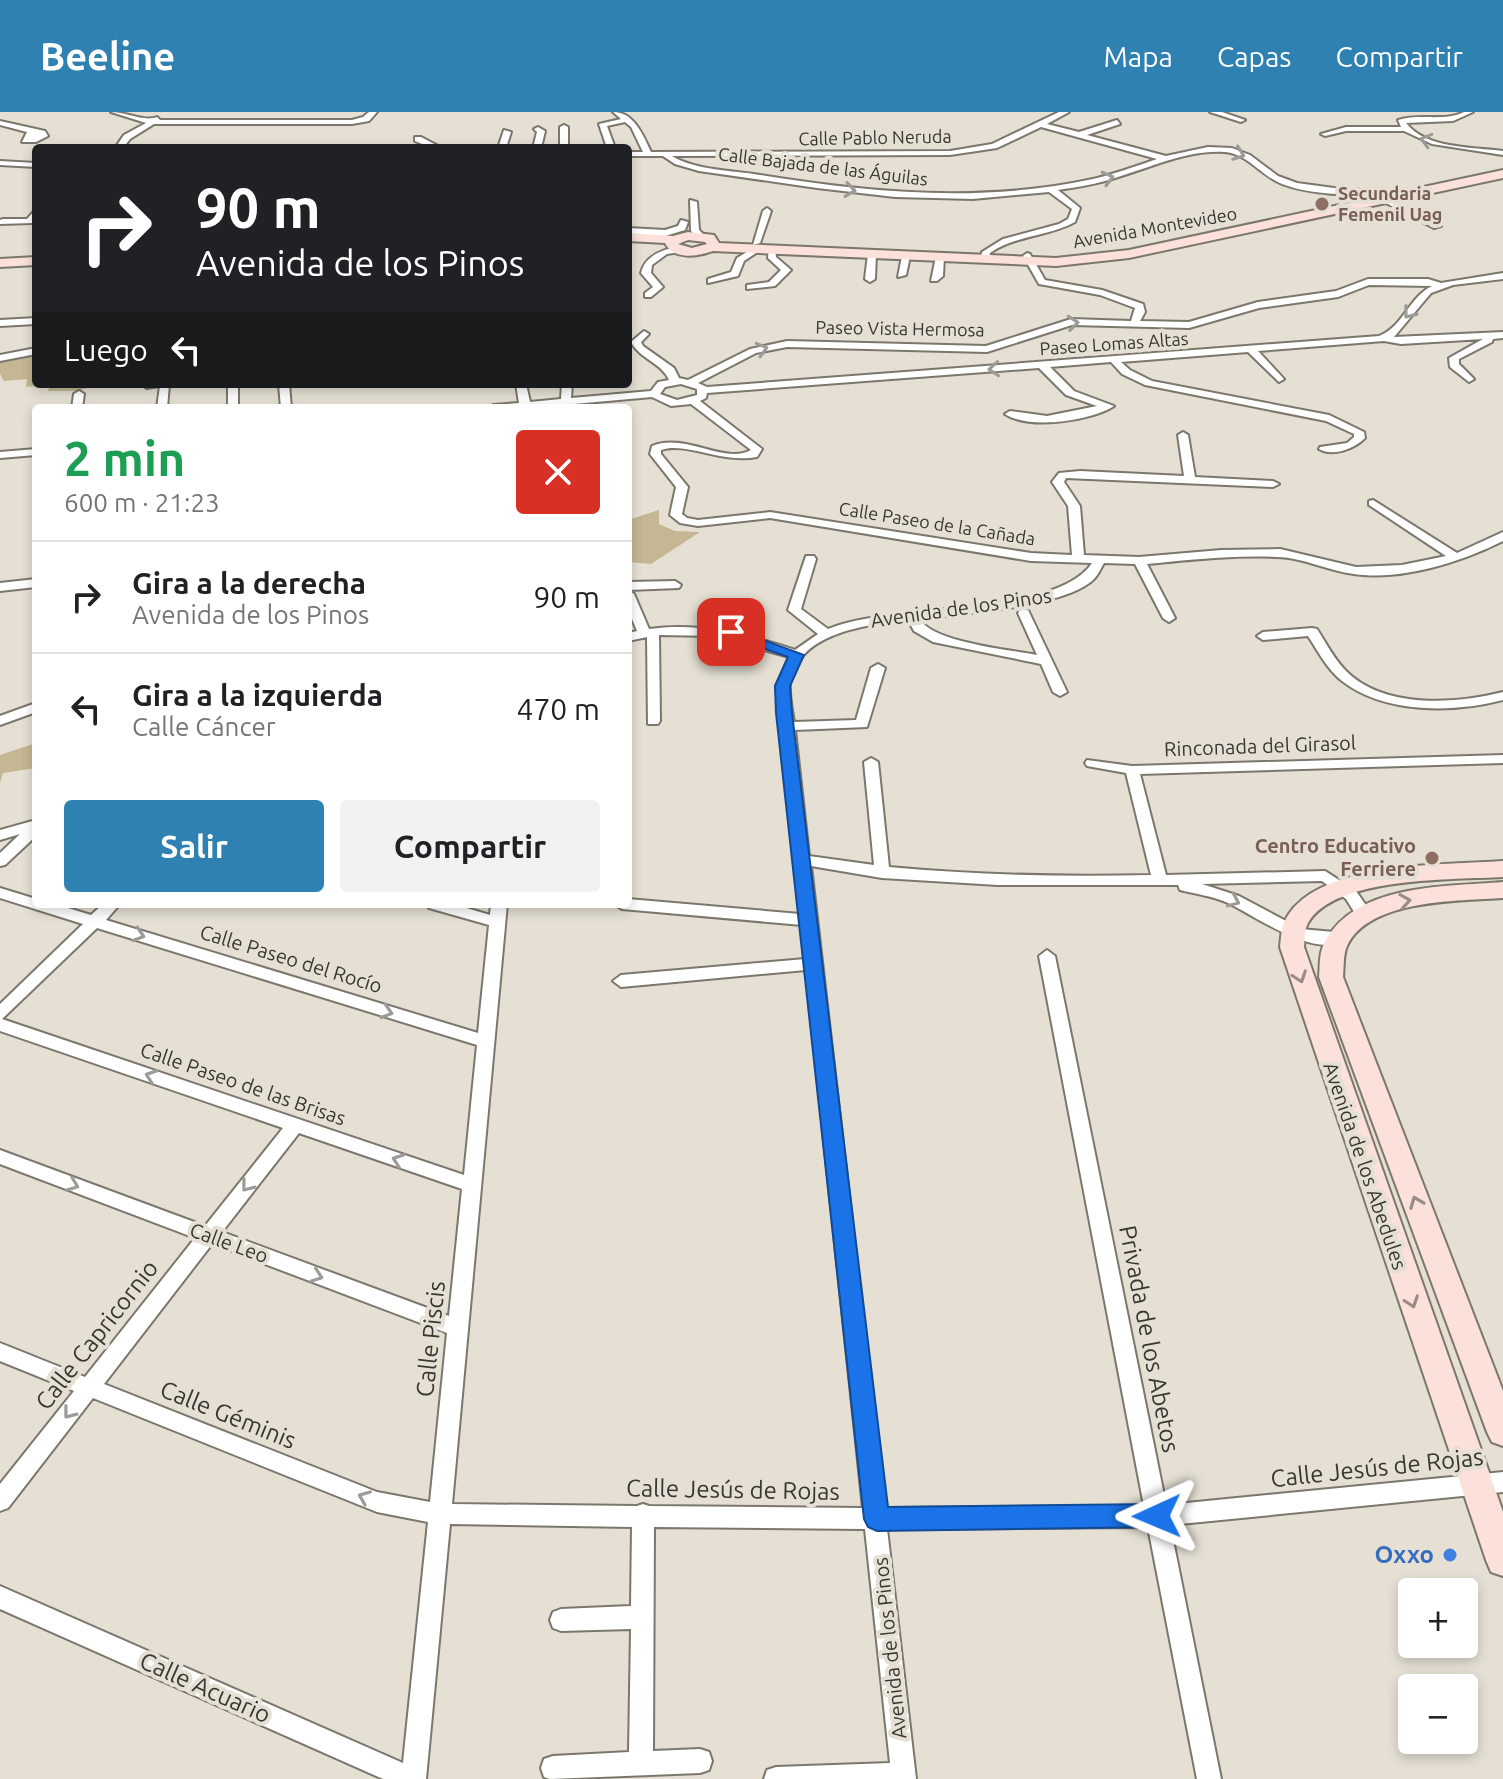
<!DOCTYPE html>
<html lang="es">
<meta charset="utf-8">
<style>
:root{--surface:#fff;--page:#f2f2f2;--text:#202124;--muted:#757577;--line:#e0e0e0;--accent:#2e81b1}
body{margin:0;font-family:Ubuntu,sans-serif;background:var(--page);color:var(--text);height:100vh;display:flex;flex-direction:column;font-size:30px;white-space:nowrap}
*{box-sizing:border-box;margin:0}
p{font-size:26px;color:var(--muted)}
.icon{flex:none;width:44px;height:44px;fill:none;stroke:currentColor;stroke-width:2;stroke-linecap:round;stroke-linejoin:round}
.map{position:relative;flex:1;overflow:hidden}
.drawer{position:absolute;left:32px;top:292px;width:600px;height:504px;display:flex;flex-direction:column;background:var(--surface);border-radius:8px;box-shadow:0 4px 12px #0003}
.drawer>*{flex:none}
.guide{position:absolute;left:32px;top:32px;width:600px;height:244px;border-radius:8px;box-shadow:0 4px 12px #0003;background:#202124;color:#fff;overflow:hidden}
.controls{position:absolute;left:1398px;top:1466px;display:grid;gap:16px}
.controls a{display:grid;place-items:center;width:80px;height:80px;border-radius:8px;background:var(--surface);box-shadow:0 4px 12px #0003;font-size:40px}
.pin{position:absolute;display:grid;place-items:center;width:68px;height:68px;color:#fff;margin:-34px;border-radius:16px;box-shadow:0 4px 12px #0006}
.me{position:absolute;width:88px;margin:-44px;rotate:269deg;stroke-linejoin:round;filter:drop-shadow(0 0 6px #0008)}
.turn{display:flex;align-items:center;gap:28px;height:168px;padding:0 32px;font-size:36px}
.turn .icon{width:104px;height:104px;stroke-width:2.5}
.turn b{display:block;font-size:56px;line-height:68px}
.then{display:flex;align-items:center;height:76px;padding:0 32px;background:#0003;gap:16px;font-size:30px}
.round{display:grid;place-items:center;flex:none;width:84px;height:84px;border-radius:8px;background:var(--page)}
.overview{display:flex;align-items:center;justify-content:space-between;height:136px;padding:0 32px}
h1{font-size:48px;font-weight:700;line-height:60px;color:#1e9e55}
.button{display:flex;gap:16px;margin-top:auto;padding:16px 32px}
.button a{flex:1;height:92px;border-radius:8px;background:var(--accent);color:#fff;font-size:32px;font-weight:700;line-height:92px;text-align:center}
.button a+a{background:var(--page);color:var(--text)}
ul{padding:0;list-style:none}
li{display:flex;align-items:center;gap:24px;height:112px;padding:0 32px;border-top:2px solid var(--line)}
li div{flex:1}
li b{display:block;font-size:30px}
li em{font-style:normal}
header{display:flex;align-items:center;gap:48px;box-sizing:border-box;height:112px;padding:0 40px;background:var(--accent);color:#fff}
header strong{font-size:38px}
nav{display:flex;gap:44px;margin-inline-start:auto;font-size:28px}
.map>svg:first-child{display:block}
.green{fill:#c5b794}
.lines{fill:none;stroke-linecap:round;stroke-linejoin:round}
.street-casing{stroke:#7c776c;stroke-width:4}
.secondary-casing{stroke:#7c776c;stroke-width:4}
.street{fill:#fff;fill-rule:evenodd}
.secondary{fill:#fbe1da;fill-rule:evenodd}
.oneway{stroke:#9c9b98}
.oneway2{stroke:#9a8c86}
.route{fill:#1a73e8;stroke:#114b97;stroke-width:2}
.education-dot{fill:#8d6e63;stroke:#e5e0d3;stroke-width:3}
.shop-dot{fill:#3f7fe0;stroke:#e5e0d3;stroke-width:3}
.labels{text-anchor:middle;stroke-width:8;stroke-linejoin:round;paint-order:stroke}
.far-street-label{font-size:18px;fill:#393732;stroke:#e5e0d3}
.far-education-label{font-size:18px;font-weight:bold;fill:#785e54;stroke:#e5e0d3;text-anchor:start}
.street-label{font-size:20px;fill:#393732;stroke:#e5e0d3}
.education-label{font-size:20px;font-weight:bold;fill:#785e54;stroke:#e5e0d3;text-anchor:end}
.near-street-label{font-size:24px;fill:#393732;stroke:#e5e0d3}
.near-shop-label{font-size:24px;font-weight:bold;fill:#366cbe;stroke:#e5e0d3;text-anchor:end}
</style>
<header>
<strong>Beeline</strong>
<nav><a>Mapa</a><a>Capas</a><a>Compartir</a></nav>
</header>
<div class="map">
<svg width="1503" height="1667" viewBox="0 0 1503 1667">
<rect width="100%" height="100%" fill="#e5e0d3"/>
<path class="green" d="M36 242V272H99L77 279H48L50 273 26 275 27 267 4 269 0 262V250Z
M659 398V412L675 419 700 420 651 452 628 450V408Z
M36 631V656L3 661 0 671V643Z"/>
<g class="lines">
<defs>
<path id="street" d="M111 0C126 0 144 10 157 5L160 8H352L363 5 369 0H377L369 9 352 12H154L130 27 123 36H115L124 23 146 11Z
M613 0C634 0 643 23 651 40L950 39 992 32 1059 0H1069L1047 12 1079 20 1117 8 1120 12 1087 23 1166 44 1208 35 1232 36 1250 43 1278 64 1297 71 1334 76 1386 79 1398 85 1394 87 1384 83C1350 82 1314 84 1282 72 1261 64 1247 41 1224 40 1187 38 1152 55 1118 65 1098 72 1078 75 1058 78L1080 96 1075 110C1048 125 1015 123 990 141L989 147 985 150 981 147 982 140 1003 127 1059 112 1068 107 1072 97 1049 80 973 87 895 85 817 76 699 59 675 52 663 44H628V40H643L631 15 625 10 607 14 615 36H607L599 12 621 7ZM1041 15 1157 47C1136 54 1115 62 1093 67 983 91 871 81 760 63 732 58 697 59 672 44L950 43 997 36Z
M1210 0H1222L1245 8 1241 10Z
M1464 0H1473L1453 9 1406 11C1426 37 1473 35 1503 39V43L1432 32 1404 19H1346L1325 24 1321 22 1346 15H1401L1398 8C1420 1 1444 10 1464 0Z
M0 9 45 19 48 24 36 30H22L27 20 0 13Z
M564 13 568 15V36H560V15Z
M538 15 545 19 541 36H533L537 20 534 17Z
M504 18 511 20 506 36H498Z
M415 25H421L442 36H432L415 29Z
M0 49 36 51V55L0 53Z
M1382 85H1388L1441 114 1434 116 1382 89Z
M690 88 697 90 699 118 705 124 704 126H698L691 119Z
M767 96 771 99 760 131 753 133 763 99Z
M36 97V106L32 111 0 112V108L3 107H27Z
M681 108 688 110 685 118 665 124 628 122V116L665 118 678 114Z
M677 135 681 138 680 140 667 142 652 153 651 161 663 175 651 185H645V181L653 175 641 161C645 144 661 138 677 135Z
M755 135 762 137 744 149 738 164 708 171V167L731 160 737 146Z
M769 136H775L776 145 791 158 775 174 747 177V173L769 170 781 158 768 146Z
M872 139 876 142 875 167 870 170 865 167 868 142Z
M906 141 910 144 906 163 898 165 902 144Z
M1027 141 1030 142 1045 168 1102 178 1143 192 1145 200 1140 209 1189 210 1258 190 1336 179 1368 167H1428L1441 171 1503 161V167L1453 173 1431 181 1394 225 1503 220V226L1493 227 1492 230 1459 247V252L1474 267 1469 270 1450 255 1449 246 1483 227 1401 232 1384 229 1258 239 1284 267 1279 270 1248 240 1121 250 1130 258 1152 269 1329 303 1364 320 1365 326C1354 337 1333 345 1319 337L1320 335 1347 331 1354 325V322L1326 309 1145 273 1122 262 1111 250 1050 255 1074 279 1114 294C1091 309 1029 318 1005 302L1010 299 1047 304 1097 294 1066 283 1039 256 707 281 706 286 700 289 762 337 757 345C723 352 685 329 661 338V342L688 375 682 402 687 406 698 408 770 400 1031 441 1072 443 1068 394 1052 370 1059 361 1080 359 1184 364 1178 323 1183 320 1188 323 1195 365 1273 369 1279 372 1273 375 1066 366 1064 370 1080 394 1084 443 1139 445 1221 438 1280 437 1356 455 1402 453 1446 444 1369 393V389L1373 388 1457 441 1503 420V429C1461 450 1402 469 1354 462 1328 459 1302 445 1276 445 1233 443 1190 448 1147 452L1175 506 1169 510 1163 506 1135 452 1104 451C1101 456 1098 463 1094 467 1066 495 960 502 920 507 931 530 1011 538 1037 543L1018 501 1020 498H1028L1067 580 1060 584 1053 580 1041 552 933 530 914 519 908 508C867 513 797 520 790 572 789 584 792 598 794 610L856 608 871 556 878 552 885 556 867 615 795 618 809 744 874 753 864 650 871 646 878 650 889 755C976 763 1064 765 1151 763L1126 661 1087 654 1085 651 1087 648 1132 654 1503 643V651L1140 662 1166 763 1325 759 1356 779 1372 802 1370 806H1358L1346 787 1322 769 1202 772 1239 784 1301 817 1345 821 1347 825C1322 852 1252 802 1228 791 1212 784 1196 782 1180 778L1178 773H998L882 766 811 754 885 1396 1144 1394 1039 844 1047 838 1055 844 1166 1393 1503 1360V1380L1170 1413 1221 1667H1197L1148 1415 887 1417 916 1667H764L767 1658 776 1655 890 1651 865 1417 654 1415 653 1639 700 1637 709 1640 712 1649 709 1658 700 1661 550 1667 544 1665 541 1656 544 1647 553 1644 629 1640 631 1517 561 1519 553 1516 550 1508 553 1500 561 1497 631 1494 632 1415 450 1412 426 1667H383L0 1497V1474L403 1651 428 1410 377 1400 93 1286 8 1396 0 1399V1372L74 1279 0 1249V1231L85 1265 195 1126 0 1052V1038L205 1114 283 1016 0 919V892L83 812 0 786V776L36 787V792H55L91 803 103 792H120L106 808 478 921 489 813 429 796 427 792H453L490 803 491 792H507L452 1392 637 1394 643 1392 649 1394 863 1396 806 858 621 875 613 869 621 863 805 847 802 813 622 797 614 792H628V787L800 802 776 574 789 545 714 524 659 523 660 609 658 612H648L647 525 628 529V521L637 519 628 497V478L634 482 649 517C699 510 747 522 795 538L818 522 788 498 806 444H814L816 447 801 497 828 517C891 490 1057 505 1092 451L1031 449 770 406 698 414 680 411 670 403 676 375 650 342 652 334C685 320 725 353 751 338L691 292 671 294 652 285 529 296H488L493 293 519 291 516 272H526L530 290 561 287 562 272H572L571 286 651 279 658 270 669 268C662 251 640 247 631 230L644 219 649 222 641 230 643 234 674 256 679 266 688 268 750 237 787 229 986 234 1071 207 1131 209 1135 196 1100 183 1039 172 1023 144ZM1369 173 1432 174C1409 185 1403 215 1379 224L707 275 698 271 756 241 787 235 987 240 1072 213 1189 216 1259 196 1338 185ZM681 272 697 277V283L677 288 660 282 665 275ZM97 816 477 933 464 1063 2 907ZM299 1021 462 1077 449 1204 222 1120ZM212 1132 447 1221 430 1390 377 1380 104 1272Z
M940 142 944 145 943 164 937 169H931L936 145Z
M36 206V212L0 214V208Z
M36 236V242L0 249V243Z
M169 272 167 296H157L160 274 147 276 142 273Z
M228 272H238V296H228Z
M279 272H289L291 296H281Z
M79 279 84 282 82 296H72L74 282Z
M36 337V343L0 346V340Z
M36 467V475L0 479V471Z
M675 469 681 473 679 476 628 478V470Z
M1312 516 1317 517C1326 531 1334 547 1346 559 1384 597 1455 592 1503 580V588C1453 601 1385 602 1342 569 1327 557 1318 539 1308 524L1263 528 1257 524 1263 520Z
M36 591V600L0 613V604Z
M36 708V724L5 753 0 754V741L20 722 0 728V718Z"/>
<path id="secondary" d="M1503 58V66L1129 146 1056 154 713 139C697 145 673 148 665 131L628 129V121L673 124 688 120 714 123 719 131 1056 146 1129 138ZM688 128 705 130 707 132 692 136 678 132Z
M36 145V153L0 155V147Z
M1503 749V765C1455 768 1335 764 1308 811 1304 818 1305 827 1304 835L1503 1400V1464L1491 1460 1486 1448 1280 835C1281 827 1281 818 1284 811 1310 749 1447 753 1503 749Z
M1503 770V786C1459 789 1369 787 1347 834 1343 843 1344 855 1343 865L1503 1279V1334L1492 1330 1487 1320 1319 865C1320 855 1319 843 1323 834 1352 771 1444 775 1503 770Z"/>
</defs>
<use href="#street" class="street-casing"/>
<use href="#secondary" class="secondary-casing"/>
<use href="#street" class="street"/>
<use href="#secondary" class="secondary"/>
</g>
<defs><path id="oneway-chevron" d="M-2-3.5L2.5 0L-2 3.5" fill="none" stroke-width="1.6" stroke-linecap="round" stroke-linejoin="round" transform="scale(2)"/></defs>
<g class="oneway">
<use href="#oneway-chevron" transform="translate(1426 28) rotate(-164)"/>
<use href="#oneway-chevron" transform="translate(1239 42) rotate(20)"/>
<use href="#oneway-chevron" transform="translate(1108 66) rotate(-15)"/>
<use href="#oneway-chevron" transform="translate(850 78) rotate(8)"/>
<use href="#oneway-chevron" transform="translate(1409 201) rotate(128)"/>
<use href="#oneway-chevron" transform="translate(1073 211) rotate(-6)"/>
<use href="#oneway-chevron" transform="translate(762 237) rotate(-16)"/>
<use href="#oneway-chevron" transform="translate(994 257) rotate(176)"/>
<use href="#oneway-chevron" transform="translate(1234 789) rotate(24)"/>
<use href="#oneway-chevron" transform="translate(139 823) rotate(17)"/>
<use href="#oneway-chevron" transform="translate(387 900) rotate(17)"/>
<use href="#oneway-chevron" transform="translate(151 964) rotate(-161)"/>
<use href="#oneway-chevron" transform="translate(398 1048) rotate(-161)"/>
<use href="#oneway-chevron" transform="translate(73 1073) rotate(21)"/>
<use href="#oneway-chevron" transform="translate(247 1074) rotate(128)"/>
<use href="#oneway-chevron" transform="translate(317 1164) rotate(20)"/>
<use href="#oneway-chevron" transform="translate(69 1301) rotate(128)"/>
<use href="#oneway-chevron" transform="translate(364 1385) rotate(-158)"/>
</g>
<g class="oneway2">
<use href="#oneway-chevron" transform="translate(1405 789) rotate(-9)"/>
<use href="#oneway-chevron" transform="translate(1300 865) rotate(71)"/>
<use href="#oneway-chevron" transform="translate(1416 1090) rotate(-111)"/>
<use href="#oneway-chevron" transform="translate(1412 1190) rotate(71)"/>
</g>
<path class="route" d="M731 516 804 543 790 574 792 601 888 1395 1157 1392 1166 1395 1169 1404 1166 1412 1157 1415 877 1419 868 1415 864 1407 776 601 775 574 788 545 725 523V517Z"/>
<g class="education-dot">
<circle cx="1322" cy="92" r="8"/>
<circle cx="1432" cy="746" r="8"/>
</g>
<circle class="shop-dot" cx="1450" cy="1443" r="8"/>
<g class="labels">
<g class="far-street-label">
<text transform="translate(875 26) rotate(-1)" y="6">Calle Pablo Neruda</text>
<text transform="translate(823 55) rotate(7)" y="6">Calle Bajada de las Águilas</text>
<text transform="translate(1155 116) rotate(-10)" y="6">Avenida Montevideo</text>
<text transform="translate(900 217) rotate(1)" y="6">Paseo Vista Hermosa</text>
<text transform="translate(1114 232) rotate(-4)" y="6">Paseo Lomas Altas</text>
<text transform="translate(937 412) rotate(9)" y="6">Calle Paseo de la Cañada</text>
</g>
<g class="far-education-label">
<text x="1338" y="88">Secundaria<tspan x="1338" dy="21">Femenil Uag</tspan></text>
</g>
<g class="street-label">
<text transform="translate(961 496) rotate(-8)" y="7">Avenida de los Pinos</text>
<text transform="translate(1260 634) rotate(-2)" y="7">Rinconada del Girasol</text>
<text transform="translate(291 847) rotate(17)" y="7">Calle Paseo del Rocío</text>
<text transform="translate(243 972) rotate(19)" y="7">Calle Paseo de las Brisas</text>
<text transform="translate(1365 1054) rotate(71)" y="7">Avenida de los Abedules</text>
<text transform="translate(229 1131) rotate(20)" y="7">Calle Leo</text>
<text transform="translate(890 1536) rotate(-96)" y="7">Avenida de los Pinos</text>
</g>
<g class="education-label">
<text x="1416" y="741">Centro Educativo<tspan x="1416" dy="23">Ferriere</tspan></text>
</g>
<g class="near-street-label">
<text transform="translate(97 1223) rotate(-52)" y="8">Calle Capricornio</text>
<text transform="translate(431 1227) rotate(-84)" y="8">Calle Piscis</text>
<text transform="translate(1149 1227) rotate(79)" y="8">Privada de los Abetos</text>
<text transform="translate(228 1303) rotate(22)" y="8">Calle Géminis</text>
<text transform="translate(1377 1356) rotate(-6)" y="8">Calle Jesús de Rojas</text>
<text transform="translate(733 1378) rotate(1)" y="8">Calle Jesús de Rojas</text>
<text transform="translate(205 1576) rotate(24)" y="8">Calle Acuario</text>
</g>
<g class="near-shop-label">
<text x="1434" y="1451">Oxxo</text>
</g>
</g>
</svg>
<div class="controls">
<a>+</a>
<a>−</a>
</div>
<div class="pin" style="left:731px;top:520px;background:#d93025"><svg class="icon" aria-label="arrive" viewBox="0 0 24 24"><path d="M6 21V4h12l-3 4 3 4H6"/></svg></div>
<svg class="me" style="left:1157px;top:1404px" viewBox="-20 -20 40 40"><path d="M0-17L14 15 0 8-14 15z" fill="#1a73e8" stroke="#fff" stroke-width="4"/></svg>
<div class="guide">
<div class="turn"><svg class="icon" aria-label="right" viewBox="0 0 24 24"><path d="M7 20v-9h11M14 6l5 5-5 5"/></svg><div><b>90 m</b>Avenida de los Pinos</div></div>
<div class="then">Luego<svg class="icon" aria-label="left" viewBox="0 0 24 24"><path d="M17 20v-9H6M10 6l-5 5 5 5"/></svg></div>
</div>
<section class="drawer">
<div class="overview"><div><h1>2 min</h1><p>600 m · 21:23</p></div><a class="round" style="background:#d93025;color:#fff"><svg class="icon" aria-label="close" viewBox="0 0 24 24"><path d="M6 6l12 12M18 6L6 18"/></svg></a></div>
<ul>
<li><svg class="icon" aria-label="right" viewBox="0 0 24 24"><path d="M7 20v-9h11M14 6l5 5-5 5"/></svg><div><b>Gira a la derecha</b><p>Avenida de los Pinos</p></div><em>90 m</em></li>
<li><svg class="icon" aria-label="left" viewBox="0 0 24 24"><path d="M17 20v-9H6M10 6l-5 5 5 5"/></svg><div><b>Gira a la izquierda</b><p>Calle Cáncer</p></div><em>470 m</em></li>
</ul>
<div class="button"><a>Salir</a><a>Compartir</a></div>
</section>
</div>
